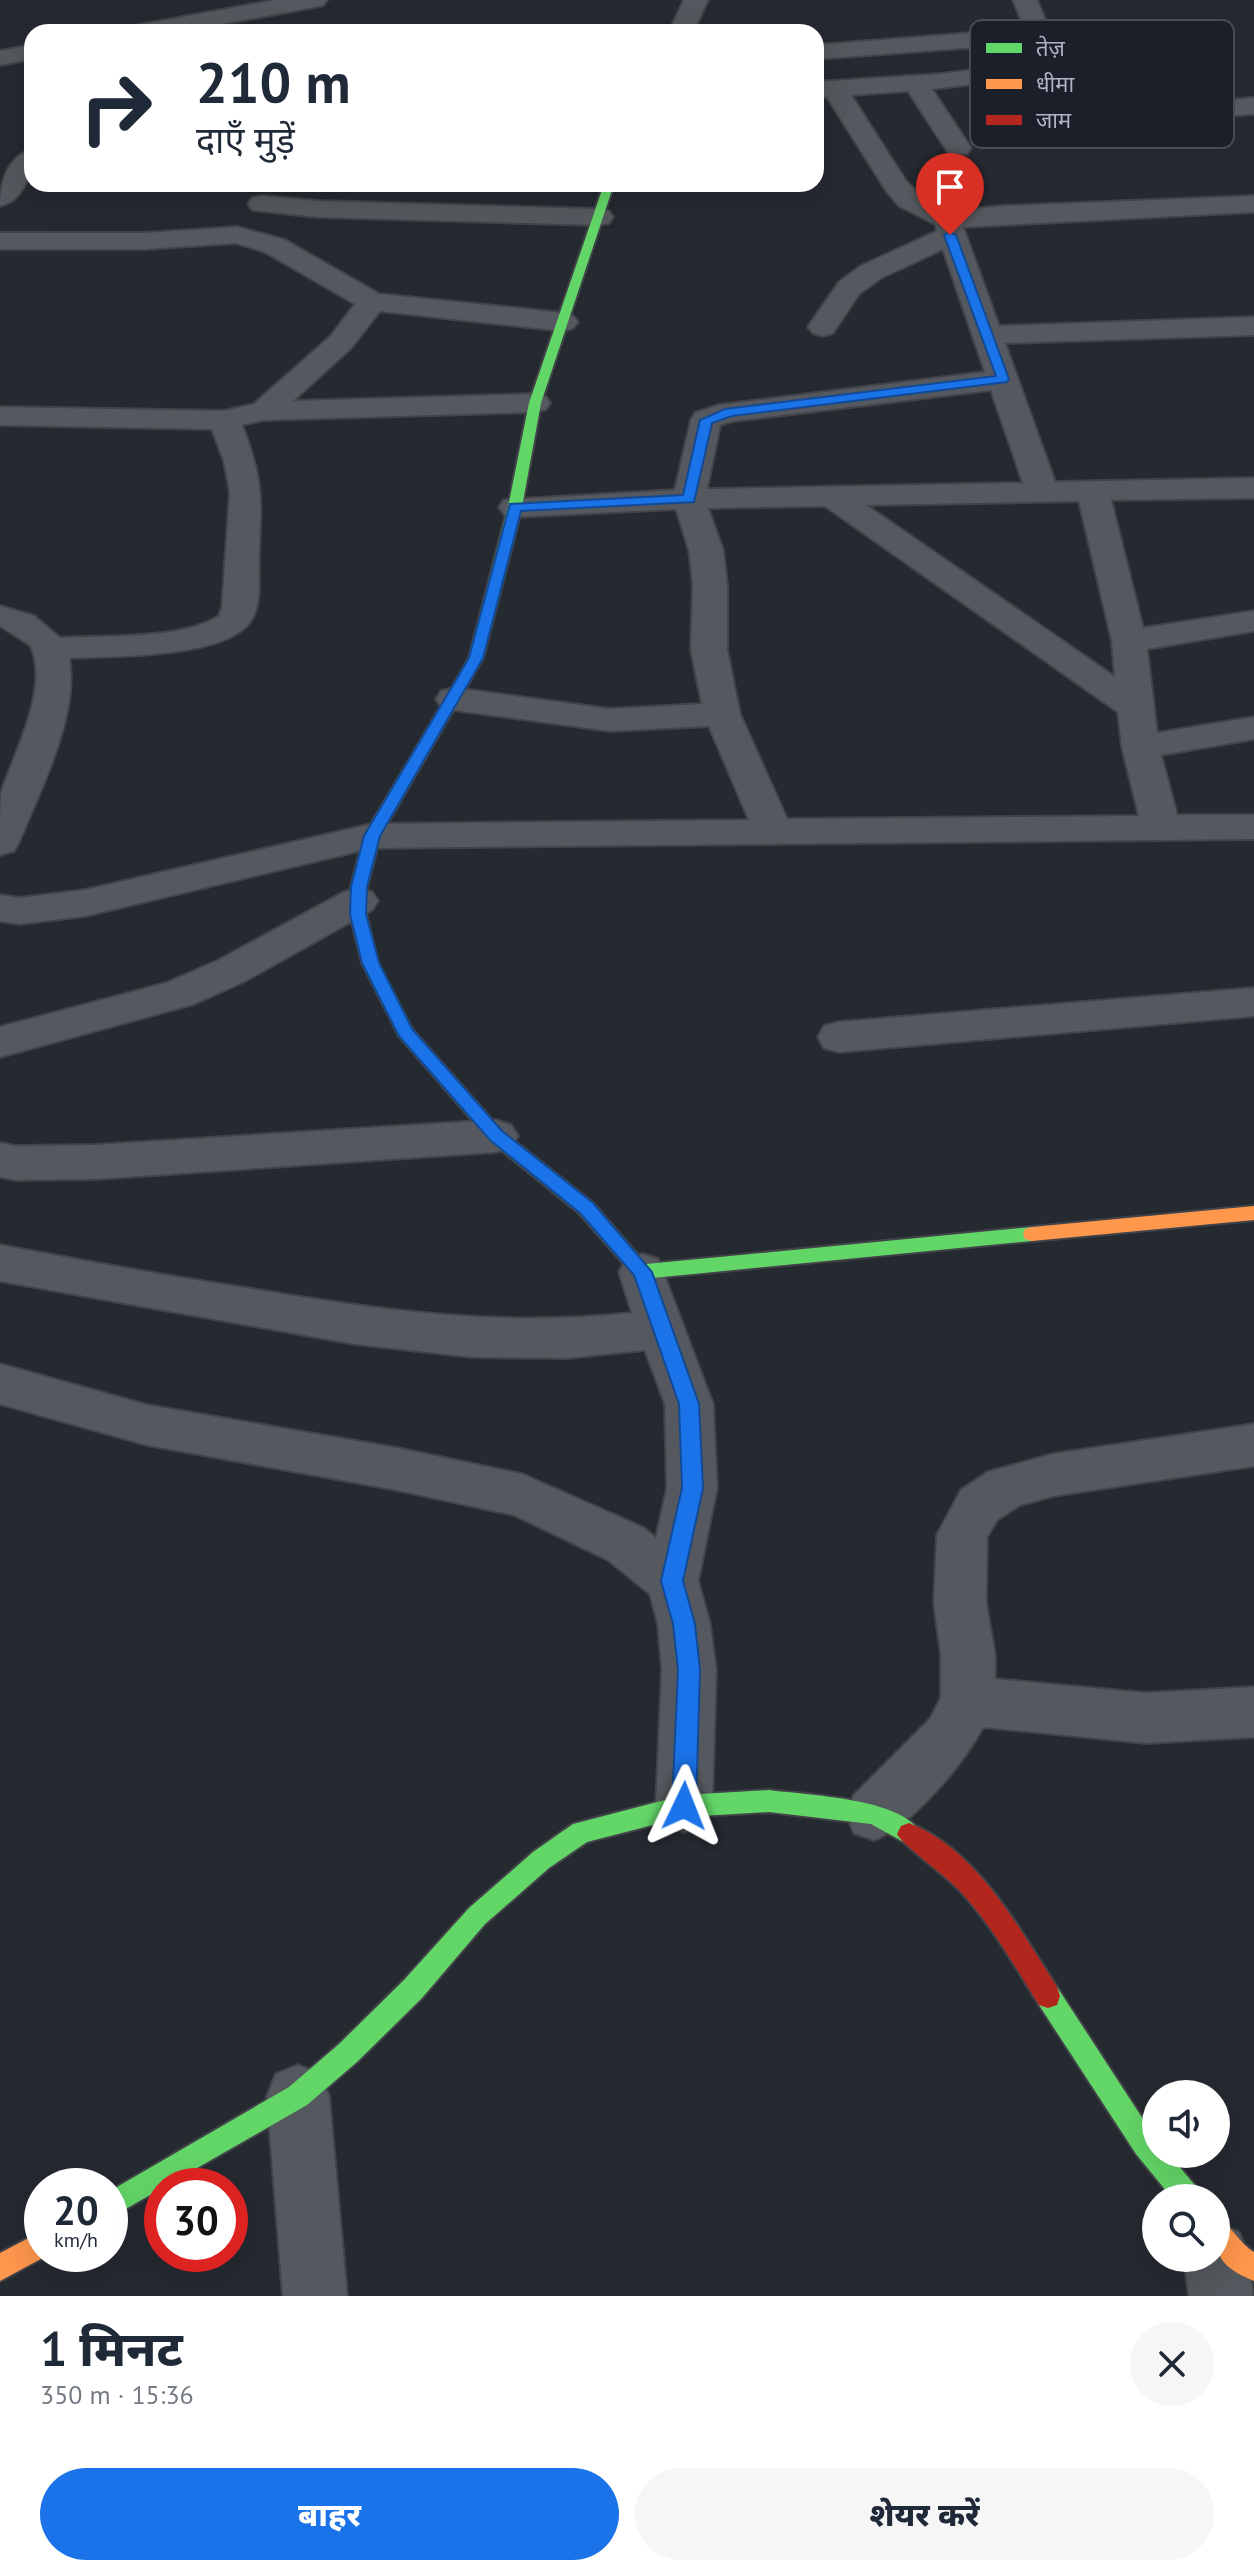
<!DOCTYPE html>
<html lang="hi">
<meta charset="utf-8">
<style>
:root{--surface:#fff;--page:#f6f6f7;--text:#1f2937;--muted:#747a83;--accent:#1a73e8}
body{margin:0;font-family:"PT Sans","Noto Sans Devanagari",sans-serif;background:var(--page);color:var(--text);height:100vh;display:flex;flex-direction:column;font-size:30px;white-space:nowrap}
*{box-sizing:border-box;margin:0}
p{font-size:26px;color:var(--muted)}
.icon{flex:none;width:44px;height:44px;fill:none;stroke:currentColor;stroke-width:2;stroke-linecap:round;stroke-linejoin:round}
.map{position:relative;height:2296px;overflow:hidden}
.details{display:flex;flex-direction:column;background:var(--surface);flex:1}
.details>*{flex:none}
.hud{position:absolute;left:24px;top:24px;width:800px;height:168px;border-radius:24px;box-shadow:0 8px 32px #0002;background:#fff;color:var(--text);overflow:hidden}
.buttons{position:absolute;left:1142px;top:2080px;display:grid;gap:16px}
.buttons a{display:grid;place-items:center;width:88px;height:88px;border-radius:50%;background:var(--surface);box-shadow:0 8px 32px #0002;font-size:40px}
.speed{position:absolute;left:24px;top:2168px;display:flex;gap:16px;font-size:40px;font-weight:700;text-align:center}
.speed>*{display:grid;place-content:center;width:104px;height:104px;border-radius:50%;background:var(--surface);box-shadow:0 8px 32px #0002;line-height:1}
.speed small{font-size:20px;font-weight:400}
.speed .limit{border:12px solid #d22;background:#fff;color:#111}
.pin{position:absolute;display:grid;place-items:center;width:68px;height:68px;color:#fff;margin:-82px -34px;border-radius:50% 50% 50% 0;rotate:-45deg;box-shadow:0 0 8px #0007}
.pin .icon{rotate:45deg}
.me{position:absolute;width:88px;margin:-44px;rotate:2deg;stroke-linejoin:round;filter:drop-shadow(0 0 6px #0008)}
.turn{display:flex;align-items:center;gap:28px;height:168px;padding:0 40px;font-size:36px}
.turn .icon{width:104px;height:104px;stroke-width:2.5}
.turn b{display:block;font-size:56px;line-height:68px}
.round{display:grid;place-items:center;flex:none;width:84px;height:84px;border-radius:42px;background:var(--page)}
.summary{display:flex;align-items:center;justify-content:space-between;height:136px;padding:0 40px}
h1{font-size:48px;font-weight:800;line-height:60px}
.primary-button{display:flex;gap:16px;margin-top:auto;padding:16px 40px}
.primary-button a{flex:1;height:92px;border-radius:48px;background:var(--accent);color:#fff;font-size:32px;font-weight:800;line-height:92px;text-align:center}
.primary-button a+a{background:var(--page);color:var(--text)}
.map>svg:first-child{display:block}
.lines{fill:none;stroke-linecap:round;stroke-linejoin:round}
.street-casing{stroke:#414349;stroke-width:4}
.fast-casing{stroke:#414349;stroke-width:4}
.slow-casing{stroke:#414349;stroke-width:4}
.jam-casing{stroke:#414349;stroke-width:4}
.street{fill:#55585e;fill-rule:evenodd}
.fast{fill:#63d668;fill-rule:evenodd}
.slow{fill:#ff974d;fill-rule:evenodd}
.jam{fill:#b3261e;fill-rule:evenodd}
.route{fill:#1a73e8;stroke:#114b97;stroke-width:2}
.key{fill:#1a1f2a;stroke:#474c58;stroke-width:2}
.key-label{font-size:22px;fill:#afb4c2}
</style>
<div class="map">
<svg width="1254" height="2296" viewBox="0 0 1254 2296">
<rect width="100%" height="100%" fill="#252930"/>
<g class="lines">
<defs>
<path id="street" d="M276 0H327L323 5 315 7 178 32H127L131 27 139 25Z
M684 0H708L693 32H669Z
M1013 0H1037C1048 26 1056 54 1072 75 1105 120 1205 101 1254 98V114C1189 117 1089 139 1047 75L932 89 971 148 967 154H949L908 91 851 95 906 181 919 194 951 211 1004 206 1254 196V212L963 227 999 326 1254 317V335L1005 343 1055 482 1254 478V498L1111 500 1143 628 1254 611V631L1147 649 1157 733 1254 717V739L1161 755 1177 815H1254V839L372 848 85 916 19 924 0 921V895L19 898 85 890 372 824 749 820 709 726 610 731 454 710 441 707 436 699 441 691 454 688 610 709 702 704 691 650 693 585 689 550 676 509 515 517 504 514 499 507 504 500 675 490 691 420 695 413 719 405 985 372 943 249 881 278 859 294 833 333 823 336 813 333 808 327 839 282 861 266 937 231 935 224 899 206 887 192 827 97 816 98V82L941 74 1039 62 1030 43 816 59V45L1025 29ZM991 390 1023 483 707 489 720 425 734 421ZM1079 501 1112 641 1115 677 866 505ZM825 506 1118 712 1122 747 1139 816 787 819 740 714 727 650V585L723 550 708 508Z
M32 45V59L0 65V51Z
M32 150C32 172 25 200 0 206 0 184 7 156 32 150Z
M262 196 318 201 599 209 609 211 613 217 609 223 599 225 318 217 252 210 248 204 252 198Z
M237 227 285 240 379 294 563 313 573 316 578 322 573 328 563 331 380 311 351 348 293 401 535 394 546 397 550 403 546 409 535 412 264 420 242 425C262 477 262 496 259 550 258 570 262 598 253 617 234 659 110 656 69 658 80 713 40 791 19 842L14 851 0 855C0 836 0 811 1 793 14 753 51 686 30 645L0 626V606L34 616 60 638C105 635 182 640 219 616L222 608 230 492 224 461 212 429 0 425V407L224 411 254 404 331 336 355 304 265 252 236 243 145 249H0V233H145Z
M358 888 372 892 378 901 372 910 245 981 194 1004 0 1057V1027L166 983 217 961 344 892Z
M1254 988V1016L839 1052 824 1048 818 1037 824 1026 839 1022Z
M496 1120 511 1125 518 1136 511 1147 496 1152 95 1179 15 1180 0 1177V1143L15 1146 95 1145Z
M0 1245C84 1261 167 1276 252 1289 382 1311 500 1327 632 1313L619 1272 626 1259 642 1254 658 1259 713 1404 717 1488 698 1581 710 1624 716 1670 712 1806 704 1825 684 1832 664 1825 656 1806 662 1670 658 1624 650 1594 608 1560 514 1515 397 1490 147 1445 0 1404V1364L147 1405 397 1448 522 1474 644 1528 656 1538 667 1488 665 1404 645 1350 567 1358 472 1357 355 1344 0 1281Z
M1254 1424V1466L1053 1496 1020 1505 997 1520 987 1537 986 1603 995 1655V1679L1146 1693 1254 1687V1737L1146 1743 983 1727C964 1763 912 1826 874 1840L854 1833 846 1814 854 1795 930 1719 941 1698V1655L934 1603 937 1535 961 1490 988 1472 1053 1454Z
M298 2065 320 2074 329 2096 347 2296H283L267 2096 276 2074Z
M1216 2223 1239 2232 1248 2255 1253 2296H1189L1184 2258H1216Z"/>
<path id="fast" d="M604 184H614L541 403 522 507 483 658 468 684H458L456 681 469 658 508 507 529 403Z
M390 996 396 998 412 1029 502 1131 593 1203 646 1264 1032 1227 1039 1229 1041 1234 1039 1239 1032 1241 642 1279 635 1277 579 1213 490 1141 399 1036 382 1002Z
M769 1790C805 1795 905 1798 921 1834L917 1842 909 1845 871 1824 769 1812 684 1817 587 1842 549 1868 485 1924 422 1998 357 2062 307 2105 110 2218V2191L289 2087 339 2044 404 1980 469 1908 533 1852 573 1824 684 1795Z
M1048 1984 1057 1987 1156 2139V2154H1169L1198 2189 1202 2198H1172L1136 2154 1039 2005 1036 1996 1039 1987Z"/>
<path id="slow" d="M1254 1206V1220L1032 1241 1025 1239 1023 1234 1025 1229 1032 1227Z
M1216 2218C1232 2225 1239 2243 1254 2252V2281C1216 2265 1216 2255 1216 2218Z
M42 2231V2254H50L0 2281V2253Z"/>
<path id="jam" d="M463 677 470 681 380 836 367 887 366 914 378 963 398 1002 390 1008 384 1006 362 963 350 914 351 887 364 836 456 681Z
M909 1823C978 1850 1019 1929 1057 1987L1060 1996 1057 2005 1048 2008 1039 2005C1015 1966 992 1926 961 1892 948 1877 902 1845 897 1834L901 1826Z"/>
</defs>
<use href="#street" class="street-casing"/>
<use href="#fast" class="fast-casing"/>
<use href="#slow" class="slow-casing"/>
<use href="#jam" class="jam-casing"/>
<use href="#street" class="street"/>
<use href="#fast" class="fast"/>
<use href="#slow" class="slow"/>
<use href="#jam" class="jam"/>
</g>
<path class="route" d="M950 232 956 235 1009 379 1007 382 732 416 712 423 694 502 521 511 483 658 380 836 367 887 366 914 379 963 412 1029 502 1131 593 1203 652 1272 699 1404 703 1488 683 1581 695 1624 700 1670 696 1806 692 1814 684 1817 676 1814 672 1806 678 1670 673 1624 661 1581 682 1488 679 1404 634 1275 580 1213 490 1140 399 1036 362 963 350 914 351 887 364 836 469 658 510 504 683 495 700 420 725 409 996 376 944 235Z"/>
<rect x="970" y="20" width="264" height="128" rx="12" class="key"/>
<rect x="986" y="43" width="36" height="10" fill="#63d668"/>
<rect x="986" y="79" width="36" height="10" fill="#ff974d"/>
<rect x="986" y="115" width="36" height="10" fill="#b3261e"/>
<g class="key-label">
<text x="1036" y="56">तेज़</text>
<text x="1036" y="92">धीमा</text>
<text x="1036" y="128">जाम</text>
</g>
</svg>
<div class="buttons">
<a><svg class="icon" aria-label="sound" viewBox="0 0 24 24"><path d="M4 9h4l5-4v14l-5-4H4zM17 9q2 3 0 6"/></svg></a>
<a><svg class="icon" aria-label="search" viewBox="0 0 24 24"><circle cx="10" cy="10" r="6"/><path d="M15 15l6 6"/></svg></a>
</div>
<div class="speed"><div>20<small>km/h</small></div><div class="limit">30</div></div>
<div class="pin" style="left:950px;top:235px;background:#d93025"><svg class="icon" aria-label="arrive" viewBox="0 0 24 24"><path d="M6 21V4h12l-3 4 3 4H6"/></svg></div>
<svg class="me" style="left:684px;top:1806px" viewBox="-20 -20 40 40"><path d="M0-17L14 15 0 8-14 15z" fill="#1a73e8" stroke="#fff" stroke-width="4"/></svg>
<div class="hud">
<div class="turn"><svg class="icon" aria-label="right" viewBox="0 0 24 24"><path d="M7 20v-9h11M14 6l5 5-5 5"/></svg><div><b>210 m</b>दाएँ मुड़ें</div></div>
</div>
</div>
<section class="details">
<div class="summary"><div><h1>1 मिनट</h1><p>350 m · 15:36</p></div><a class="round"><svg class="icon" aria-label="close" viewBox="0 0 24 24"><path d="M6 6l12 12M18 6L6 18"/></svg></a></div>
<div class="primary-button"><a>बाहर</a><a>शेयर करें</a></div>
</section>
